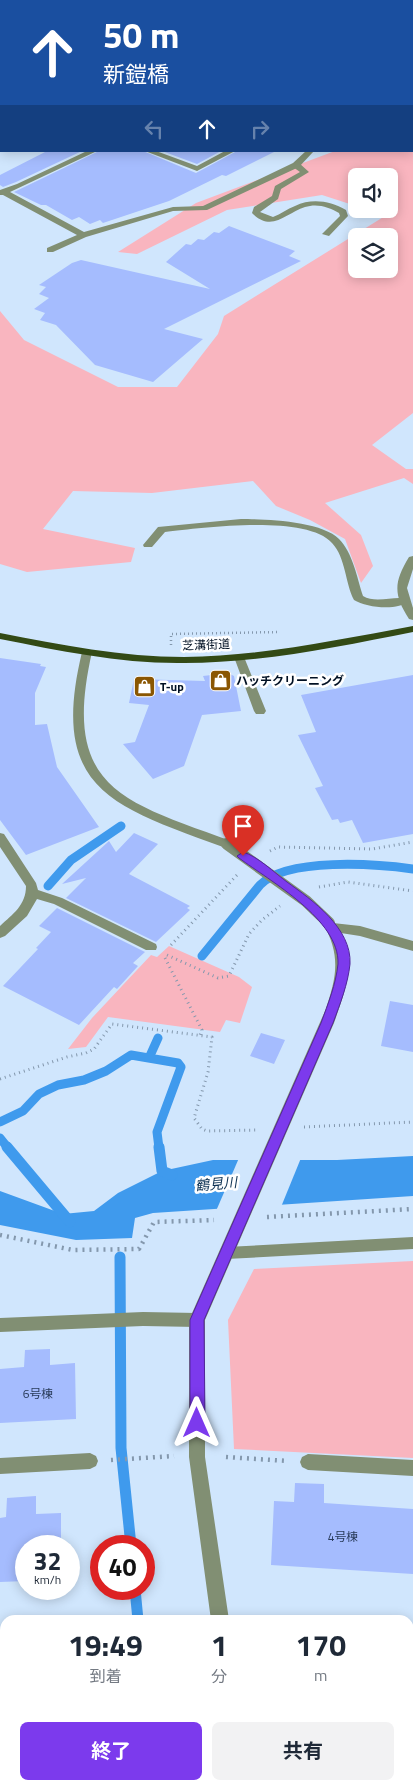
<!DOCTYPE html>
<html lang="ja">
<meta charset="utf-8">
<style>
:root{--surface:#fff;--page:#f2f2f3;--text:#1f2937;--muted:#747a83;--accent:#7c3aed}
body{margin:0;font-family:"Titillium Web","Noto Sans JP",sans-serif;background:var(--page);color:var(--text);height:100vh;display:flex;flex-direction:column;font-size:19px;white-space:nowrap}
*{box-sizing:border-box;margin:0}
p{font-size:16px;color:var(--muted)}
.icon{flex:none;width:28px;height:28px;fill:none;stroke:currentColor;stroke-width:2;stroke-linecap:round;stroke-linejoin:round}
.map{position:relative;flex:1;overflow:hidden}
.sheet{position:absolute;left:0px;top:1615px;width:414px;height:175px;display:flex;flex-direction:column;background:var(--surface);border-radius:15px 15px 0 0;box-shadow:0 2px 12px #0003}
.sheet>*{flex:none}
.hud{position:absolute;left:0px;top:0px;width:414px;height:152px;box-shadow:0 2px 12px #0003;background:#1a4fa0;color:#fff;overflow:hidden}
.tools{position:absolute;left:348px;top:168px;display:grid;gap:10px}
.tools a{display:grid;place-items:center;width:50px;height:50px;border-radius:8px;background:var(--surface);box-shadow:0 2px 12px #0003;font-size:25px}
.speed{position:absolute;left:15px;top:1535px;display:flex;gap:10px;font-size:25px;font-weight:700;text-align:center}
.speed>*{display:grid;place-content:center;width:65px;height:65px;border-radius:50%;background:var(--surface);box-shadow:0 2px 12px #0003;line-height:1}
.speed small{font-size:12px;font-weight:400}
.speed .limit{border:8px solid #d22;background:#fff;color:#111}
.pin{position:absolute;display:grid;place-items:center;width:42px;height:42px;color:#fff;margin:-51px -21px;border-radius:50% 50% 50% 0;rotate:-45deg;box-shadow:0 0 5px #0007}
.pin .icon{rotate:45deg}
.me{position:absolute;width:55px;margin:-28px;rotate:0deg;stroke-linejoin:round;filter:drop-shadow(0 0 4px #0008)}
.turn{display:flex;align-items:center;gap:18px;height:105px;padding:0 20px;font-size:22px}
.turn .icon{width:65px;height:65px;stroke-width:2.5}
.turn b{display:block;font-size:35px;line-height:42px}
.lanes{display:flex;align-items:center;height:48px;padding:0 20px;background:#0003;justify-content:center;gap:25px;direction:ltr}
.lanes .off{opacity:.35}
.eta{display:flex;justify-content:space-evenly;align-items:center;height:85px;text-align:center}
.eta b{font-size:30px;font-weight:700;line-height:35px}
.action{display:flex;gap:10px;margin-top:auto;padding:10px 20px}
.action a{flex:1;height:58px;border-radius:8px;background:var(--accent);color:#fff;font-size:20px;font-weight:700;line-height:58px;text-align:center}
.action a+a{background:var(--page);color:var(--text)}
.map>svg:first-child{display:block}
.green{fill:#f9b5bf;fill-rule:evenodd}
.water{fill:#3f9aed}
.pier{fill:#d0e6fd}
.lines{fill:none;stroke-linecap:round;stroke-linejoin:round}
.stream-far1{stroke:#3f9aed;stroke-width:9}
.stream{stroke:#3f9aed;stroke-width:11}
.building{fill:#a5bcfe}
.path-far2{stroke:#8498ad;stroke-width:2.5;stroke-dasharray:1 3;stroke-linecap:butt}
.path-far1{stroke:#8498ad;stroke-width:3;stroke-dasharray:1 4;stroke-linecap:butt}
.path{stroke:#8498ad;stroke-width:4.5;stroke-dasharray:2 5;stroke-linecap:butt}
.service{fill:#818f73;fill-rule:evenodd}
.minor{fill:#818f73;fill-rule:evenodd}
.tertiary{fill:#818f73;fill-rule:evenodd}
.secondary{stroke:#53673e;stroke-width:12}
.primary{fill:#334a15;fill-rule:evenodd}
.tertiary-bridge{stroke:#818f73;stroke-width:12}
.route{fill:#7c3aed;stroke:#51269a}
.labels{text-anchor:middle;stroke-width:5;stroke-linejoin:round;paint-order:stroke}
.street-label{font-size:12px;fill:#001023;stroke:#fff}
.poi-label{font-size:12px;font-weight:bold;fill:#001023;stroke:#fff;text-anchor:start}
.near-number-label{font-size:12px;fill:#293b5a}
.water-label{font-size:14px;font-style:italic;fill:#0f3354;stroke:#fff}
</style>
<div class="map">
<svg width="413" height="1790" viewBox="0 0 413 1790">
<rect width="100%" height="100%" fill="#d0e6fd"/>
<path class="green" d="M413 74V413L372 445 406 469H413V484L404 478 325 503 361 535 373 566 361 583 345 539 310 520 276 506 253 481 152 493 73 491 43 529 135 548 131 562 27 572 0 564V311L24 340 118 387H177L218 334 224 316 385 216 365 209H389V176H356V206L322 195 227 210 137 254 118 252 196 203 335 151H412ZM356 236H389V269H356Z
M169 946 239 977 252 987 240 1023 226 1020 220 1032 108 1017 86 1047 68 1049 92 1018 151 955 157 957Z
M413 1261V1458L234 1449 228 1320 254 1269Z"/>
<path class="water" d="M413 1156V1196L153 1213 135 1218 132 1238 76 1240 0 1225V1191L63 1214 94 1211 118 1193 162 1171 213 1160H337Z"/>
<path class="pier" d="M239 1158H301L281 1207 216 1211Z"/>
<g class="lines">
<path class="stream-far1" d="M48 886 71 860 121 826
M202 956 260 885C287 857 376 864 413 869
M149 1058 158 1038
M0 1122 23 1111 39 1094 58 1085 84 1080 106 1071 131 1055 178 1063 181 1067 157 1132 159 1148
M0 1138 8 1148"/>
<path class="stream" d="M7 1147 70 1222
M159 1147 162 1171 172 1175
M120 1257 121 1448 131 1546
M135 1589 138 1620
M147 1785V1790"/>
</g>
<path class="building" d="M47 151H82L16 182 3 187 0 185V175Z
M99 151H143L196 173 237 151H276L226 176 222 175 169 201 103 223 100 220 90 224 79 217 72 220 46 205H41L14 192Z
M162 151H221L197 164Z
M229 226 295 251 289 256 301 261 164 329 203 339 153 382 95 365 56 325 40 320 45 313 34 309 49 298 39 294 46 287 39 285 72 263 81 260 210 289 166 262 186 244 191 245 198 239 204 240 214 232 219 233Z
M0 658 41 664 40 666 46 667 35 693V725L47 724 57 767 99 827 26 855 0 820Z
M228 673 234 676 241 711 202 715 184 766 153 779 123 744 135 742 149 705 129 703 134 679 205 681 203 676Z
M413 675V834L363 843 352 820 340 823 338 819 332 820 315 788 323 786 298 735 316 732 301 695Z
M134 833 158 844 129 874 190 906 187 908 190 910 156 942 66 898 86 878 62 884 109 841 116 852Z
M57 908 145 952 133 963 138 966 117 989 114 987 79 1025 3 986 38 949 36 948 51 932 39 926Z
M390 1001 413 1005V1052L381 1046Z
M261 1033 285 1040 274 1064 250 1056Z
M50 1349V1365L75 1363 76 1419 0 1423V1369L24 1367 25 1350Z
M295 1483 324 1484V1503L413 1509V1574L271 1565 274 1501 294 1502Z
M36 1496V1514L61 1513V1546H26V1581L0 1582V1518L6 1517 7 1498Z"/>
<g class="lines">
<path class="path-far2" d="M171 645V634L280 632"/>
<path class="path-far1" d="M270 851 278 847 372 849 413 842
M319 887 348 882 413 891
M171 945 237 875
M167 955 218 978 229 976 249 934 262 920 280 906
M165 958 202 1030 200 1035
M0 1079 67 1057 86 1053 94 1049 112 1024 212 1037 208 1072 194 1118 202 1129 207 1131 258 1130
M304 1127 413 1122"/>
<path class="path" d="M267 1217 413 1209
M0 1235 73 1250 139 1249 154 1222 214 1220
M226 1457 288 1461
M111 1460 174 1456"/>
<path class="service" d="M293 163H299L309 172 281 189 278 199 260 212 273 217C281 214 287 209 295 206 312 198 330 201 346 210L348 216 329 236 322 234 340 216 339 213C329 207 317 203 305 207 286 213 272 233 252 213L254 207 272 196 275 186 300 172 293 167Z
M241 519C265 519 322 521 339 539 353 553 357 578 363 596 377 605 401 593 409 601 398 611 367 608 354 600 345 583 346 558 332 543 306 514 201 528 165 532L152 547H144L143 545 158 527Z
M239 654 244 657 266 711 264 714H256L254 711 234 657Z
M333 923 360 926 413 941V951L360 936 328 931 327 928 328 925Z
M90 1453 96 1456 98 1461 96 1466 90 1469 0 1474V1458Z
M308 1454 413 1460V1476L308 1470 302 1467 300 1462 302 1457Z
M409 1630H413V1648H409Z
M5 1633V1651L0 1652V1634Z"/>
<path class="minor" d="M87 151H97L10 192 84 232 173 207 203 206 293 163 306 151H314L299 167 207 210 173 211 86 237 53 252H47V248L77 235 3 195H0V190L17 184Z
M145 151H156L197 166 225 151H235L197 171Z
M413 556V569L407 588 413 608V620L409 619C393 594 394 582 409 557Z
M0 833 4 834 36 883 38 890 62 898 156 944 157 947 156 950H146L54 904 37 899 27 916 5 936 0 938V926C13 914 26 905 26 886L0 847Z
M413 1237V1249L226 1259 221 1258 219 1253 221 1248 226 1247Z
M143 1312 197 1313 202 1315 205 1320 202 1325 197 1327 143 1326 0 1332V1318Z"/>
<path class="tertiary" d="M87 649 92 652C61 788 121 801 231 841L233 844 231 847H223C111 806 49 789 82 652Z
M329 918 333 920C358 959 348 983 334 1023L205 1320V1457L229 1620H211L189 1457V1320L325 1011C337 976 341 956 323 923L325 920Z
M238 1785H256L257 1790H239Z"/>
<path class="secondary" d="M26 1 27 0
M0 20 1 19"/>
<path class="primary" d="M413 626V632C337 647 261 663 184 663 122 664 61 651 0 639V633C61 645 122 657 184 657 261 656 337 640 413 626Z"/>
<path class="tertiary-bridge" d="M227 844 306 901 329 923"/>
</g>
<path class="route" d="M243 852C257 856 275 873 287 882 312 900 352 928 350 964 348 984 340 1004 333 1023L204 1320 205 1423 203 1428 197 1430 192 1428 190 1423V1320L321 1023C328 1004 336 984 338 964 340 920 270 881 239 858L237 856Z"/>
<defs>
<symbol id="shop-square" viewBox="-11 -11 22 22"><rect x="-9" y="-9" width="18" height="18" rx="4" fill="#8a5602" stroke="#fff"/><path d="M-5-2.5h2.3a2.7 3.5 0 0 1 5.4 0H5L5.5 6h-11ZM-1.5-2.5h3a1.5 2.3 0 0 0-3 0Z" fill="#fff"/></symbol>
</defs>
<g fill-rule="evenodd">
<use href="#shop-square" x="208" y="668" width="25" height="25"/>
<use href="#shop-square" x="132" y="674" width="25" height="25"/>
</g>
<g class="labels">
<g class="street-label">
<text transform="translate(206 645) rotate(-2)" y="4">芝溝街道</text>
</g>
<g class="poi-label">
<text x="236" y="685">ハッチクリーニング</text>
<text x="160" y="691">T-up</text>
</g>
<g class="near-number-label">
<text x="38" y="1398">6号棟</text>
<text x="343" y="1541">4号棟</text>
</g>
<g class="water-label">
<text transform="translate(216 1184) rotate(-5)" y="5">鶴見川</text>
</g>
</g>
</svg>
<div class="tools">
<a><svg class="icon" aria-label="sound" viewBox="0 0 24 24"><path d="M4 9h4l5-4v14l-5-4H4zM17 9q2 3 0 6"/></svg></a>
<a><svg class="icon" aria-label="layers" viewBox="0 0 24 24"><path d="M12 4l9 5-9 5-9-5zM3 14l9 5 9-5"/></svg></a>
</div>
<div class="speed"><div>32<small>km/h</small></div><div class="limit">40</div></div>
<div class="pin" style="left:243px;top:856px;background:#d93025"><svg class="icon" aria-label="arrive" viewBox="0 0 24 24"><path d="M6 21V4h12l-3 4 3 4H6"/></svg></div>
<svg class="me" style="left:197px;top:1423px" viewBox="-20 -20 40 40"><path d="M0-17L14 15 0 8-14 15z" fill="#7c3aed" stroke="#fff" stroke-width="4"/></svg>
<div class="hud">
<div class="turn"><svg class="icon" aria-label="ahead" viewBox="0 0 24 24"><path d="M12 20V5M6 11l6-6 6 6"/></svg><div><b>50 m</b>新鎧橋</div></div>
<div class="lanes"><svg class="icon off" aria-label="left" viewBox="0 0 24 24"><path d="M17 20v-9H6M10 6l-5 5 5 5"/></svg><svg class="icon" aria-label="ahead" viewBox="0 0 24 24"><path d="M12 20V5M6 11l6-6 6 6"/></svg><svg class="icon off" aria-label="right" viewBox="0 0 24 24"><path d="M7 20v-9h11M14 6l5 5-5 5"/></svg></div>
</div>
<section class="sheet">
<div class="eta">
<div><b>19:49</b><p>到着</p></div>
<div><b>1</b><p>分</p></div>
<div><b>170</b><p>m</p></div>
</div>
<div class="action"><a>終了</a><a>共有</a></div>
</section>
</div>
